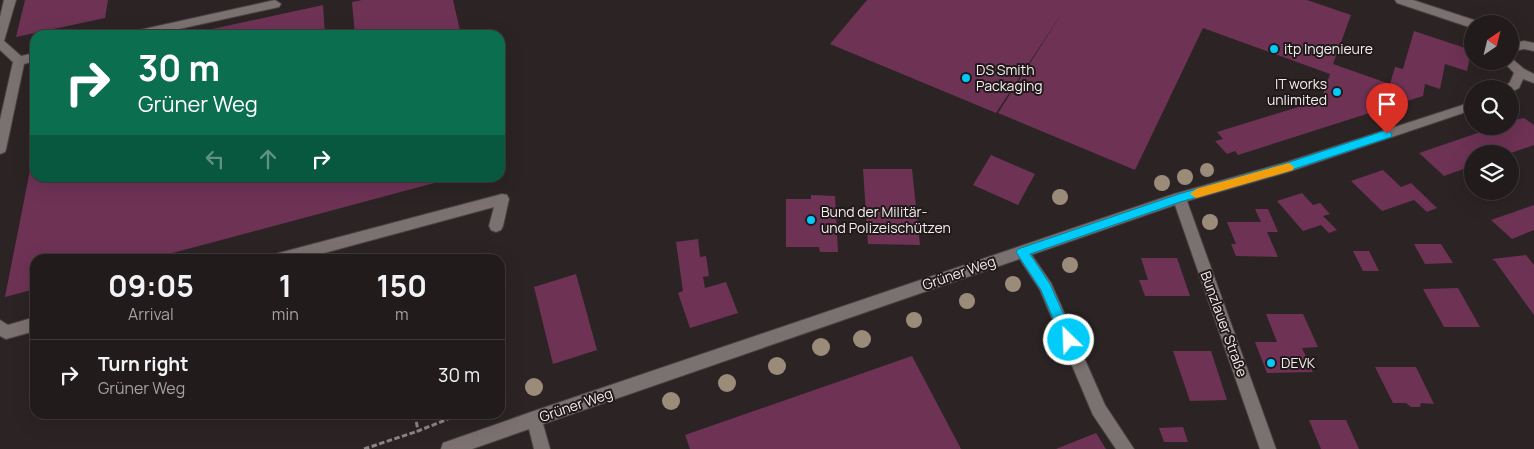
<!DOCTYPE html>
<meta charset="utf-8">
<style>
:root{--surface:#211b1b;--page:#292424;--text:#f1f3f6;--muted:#a2a1a3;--line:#3e393a}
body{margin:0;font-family:Manrope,sans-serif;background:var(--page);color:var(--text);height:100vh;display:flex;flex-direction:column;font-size:19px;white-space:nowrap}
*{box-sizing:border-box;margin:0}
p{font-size:16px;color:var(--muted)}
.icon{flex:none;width:28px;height:28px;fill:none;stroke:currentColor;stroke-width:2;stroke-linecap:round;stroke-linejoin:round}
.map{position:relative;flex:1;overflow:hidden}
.sheet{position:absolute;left:30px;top:254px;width:475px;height:165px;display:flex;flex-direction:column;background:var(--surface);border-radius:15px;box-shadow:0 5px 20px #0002,0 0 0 1px var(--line)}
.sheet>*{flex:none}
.banner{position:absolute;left:30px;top:30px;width:475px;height:152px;border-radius:15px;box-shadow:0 5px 20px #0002,0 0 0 1px var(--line);background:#0b6e4f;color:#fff;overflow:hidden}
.needle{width:32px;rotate:35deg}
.fabs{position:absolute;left:1464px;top:15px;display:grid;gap:10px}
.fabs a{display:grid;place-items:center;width:55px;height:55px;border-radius:50%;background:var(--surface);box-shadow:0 5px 20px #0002,0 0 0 1px var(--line);font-size:25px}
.pin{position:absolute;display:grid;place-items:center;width:42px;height:42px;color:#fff;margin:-51px -21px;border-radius:50% 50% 50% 0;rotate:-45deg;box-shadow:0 0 5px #0007}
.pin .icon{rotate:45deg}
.me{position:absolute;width:55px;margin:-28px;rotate:336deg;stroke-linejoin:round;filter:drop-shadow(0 0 4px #0008)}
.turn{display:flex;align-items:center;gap:18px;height:105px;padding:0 25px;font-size:22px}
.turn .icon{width:65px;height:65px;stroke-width:2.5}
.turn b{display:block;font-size:35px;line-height:42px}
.lanes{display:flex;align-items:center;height:48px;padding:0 25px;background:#0003;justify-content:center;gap:25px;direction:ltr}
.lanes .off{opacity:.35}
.eta{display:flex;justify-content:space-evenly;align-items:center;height:85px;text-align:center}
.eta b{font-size:30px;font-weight:700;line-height:35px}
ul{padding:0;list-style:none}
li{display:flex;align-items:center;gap:15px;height:70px;padding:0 25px;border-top:1px solid var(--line)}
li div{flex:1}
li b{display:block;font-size:19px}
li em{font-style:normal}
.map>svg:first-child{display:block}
.building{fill:#6e3255}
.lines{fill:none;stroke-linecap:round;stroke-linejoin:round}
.service-casing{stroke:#4a4343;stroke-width:2}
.minor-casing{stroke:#4a4343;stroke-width:2}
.path{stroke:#8c8585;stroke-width:3;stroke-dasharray:5.5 2.5;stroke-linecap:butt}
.service{fill:#7b7171;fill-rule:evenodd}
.minor{fill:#7b7171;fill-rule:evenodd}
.tree{fill:#9b8c79}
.route{fill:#00cbf9;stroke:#0084a2}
.slow{fill:#f59e0b}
.poi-dot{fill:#00cbf9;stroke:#221a1a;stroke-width:2}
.labels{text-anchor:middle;stroke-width:4;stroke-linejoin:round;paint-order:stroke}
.poi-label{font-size:14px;fill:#f3eded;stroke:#221a1a;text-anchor:start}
.street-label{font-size:14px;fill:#f3eded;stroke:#221a1a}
</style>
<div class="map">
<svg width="1534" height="449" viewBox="0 0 1534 449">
<rect width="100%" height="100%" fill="#2c2424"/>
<path class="building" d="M25 0H108L105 18 16 37Z
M362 0H453L461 35H355L352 2Z
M867 0H1307L1351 15 1333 64 1390 84 1395 67 1403 69 1414 31 1471 50 1467 71 1445 64 1440 89 1425 84 1423 96 1238 155 1235 151 1227 154 1215 141 1223 139 1217 132 1321 100 1330 74 1203 28 1135 170 998 113 1064 10 996 113 830 44Z
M323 5 325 35H190L189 34Z
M1524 118 1534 125V145L1508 154H1472V166L1444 176 1419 153 1498 126H1510V121Z
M34 150 35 178H453L150 259H35V289L5 297Z
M991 155 1035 174 1018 205 973 185Z
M863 169H912L920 245 868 244Z
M1383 170 1401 187 1411 183 1437 208 1427 212 1414 200 1382 211 1351 181Z
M1302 193 1313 205 1320 203 1330 214 1323 216 1337 230 1329 233 1321 225 1303 231 1277 201Z
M811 195 835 196 838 252H820L819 247H786V199H811Z
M1534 205V230L1512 239 1491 220Z
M1255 209H1268L1278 232H1267L1278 257 1236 256 1231 244H1236L1227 222H1261Z
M698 239 700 257 706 256 709 276 703 277 705 288 726 282 738 313 690 328 678 293 683 291 676 242Z
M1414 244H1441L1453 263 1425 264Z
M1353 251H1369L1379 271H1363Z
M1526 255 1534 265V315L1495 261 1492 259Z
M1141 258H1177L1190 296H1145L1139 280H1148Z
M576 274 597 350 553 364 534 287Z
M1458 288 1480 327H1444L1423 289Z
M1266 314H1303L1318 347 1302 348 1313 372 1267 373 1255 342H1277Z
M1173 351H1211L1227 400 1190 401Z
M912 356 961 449H690L685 435Z
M1375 367H1416L1434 404 1421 403 1420 407H1411L1406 403H1393Z
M1309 420H1346L1359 449H1321Z
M1183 427 1188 442H1164L1159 428Z
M1096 433 1106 449H1056Z"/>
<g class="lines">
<defs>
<path id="service" d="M4 0H16L4 41 21 56 35 53V61L24 64 6 149 5 152 0 154V120L13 62 0 50V17Z
M275 0 281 4 279 7 152 35H129L135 31Z
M502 194 507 195 509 199 503 226 501 230 496 232 491 230 489 226 494 207 302 259H272L274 255 279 253Z
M1022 246 1027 248 1051 283 1105 405 1134 449H1116L1093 415 1040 290 1015 252 1017 248Z
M35 317V331L6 339 0 336V320L8 325Z"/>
<path id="minor" d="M1395 0H1413L1477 21 1479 24H1472V28L1397 3Z
M1524 41 1534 43V51L1524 49 1510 52V44Z
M1510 57 1524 69 1534 74V83L1523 79 1519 88 1510 93V89H1503L1510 82 1514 73 1503 61H1510Z
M1472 102V110L1288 172 1187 201 1276 449H1260L1175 205 543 424 550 449H534L529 429 472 449H441L443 443 534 411 1174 194 1287 162Z"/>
</defs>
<use href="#service" class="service-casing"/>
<use href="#minor" class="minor-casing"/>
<path class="path" d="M415 414 418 431 448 419
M364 449 418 431"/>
<use href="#service" class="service"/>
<use href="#minor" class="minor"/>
</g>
<g class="tree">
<circle cx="1207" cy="170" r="7"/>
<circle cx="1185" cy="177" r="8"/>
<circle cx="1162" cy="183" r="8"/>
<circle cx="1060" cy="197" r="8"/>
<circle cx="1210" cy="222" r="8"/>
<circle cx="1070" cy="265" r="8"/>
<circle cx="1013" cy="284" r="8"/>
<circle cx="967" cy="301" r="8"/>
<circle cx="914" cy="320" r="8"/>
<circle cx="862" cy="339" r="9"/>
<circle cx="821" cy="347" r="9"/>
<circle cx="777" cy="366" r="9"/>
<circle cx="727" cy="383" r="9"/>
<circle cx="534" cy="387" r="9"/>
<circle cx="671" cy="401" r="9"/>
</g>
<path class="route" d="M1387 130 1392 134 1391 137 1288 171 1180 202 1030 254 1050 284 1075 340 1073 344 1069 345 1064 344 1041 290 1016 252 1018 249 1179 194 1287 163Z"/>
<path class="slow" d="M1289 163 1294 167 1293 170 1196 198 1190 194 1196 189Z"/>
<g class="poi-dot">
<circle cx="1274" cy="49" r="5"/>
<circle cx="966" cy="78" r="5"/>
<circle cx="1337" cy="92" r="5"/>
<circle cx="811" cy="220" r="5"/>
<circle cx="1271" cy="363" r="5"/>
</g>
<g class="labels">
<g class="poi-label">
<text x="1284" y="54">itp Ingenieure</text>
<text x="976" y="75">DS Smith<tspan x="976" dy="16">Packaging</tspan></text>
<text x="1327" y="89" text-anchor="end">IT works<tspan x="1327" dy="16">unlimited</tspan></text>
<text x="821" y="217">Bund der Militär-<tspan x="821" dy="16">und Polizeischützen</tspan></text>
<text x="1281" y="368">DEVK</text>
</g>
<g class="street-label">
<text transform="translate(959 273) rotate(-19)" y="5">Grüner Weg</text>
<text transform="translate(1224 324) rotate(70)" y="5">Bunzlauer Straße</text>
<text transform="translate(576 405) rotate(-19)" y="5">Grüner Weg</text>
</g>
</g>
</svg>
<div class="fabs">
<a><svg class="needle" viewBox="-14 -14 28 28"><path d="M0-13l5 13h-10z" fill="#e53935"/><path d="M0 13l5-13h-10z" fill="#a2a1a3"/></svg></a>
<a><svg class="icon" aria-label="search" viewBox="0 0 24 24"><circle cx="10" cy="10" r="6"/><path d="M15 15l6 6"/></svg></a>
<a><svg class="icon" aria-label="layers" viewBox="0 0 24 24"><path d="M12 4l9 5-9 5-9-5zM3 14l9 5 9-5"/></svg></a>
</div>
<div class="pin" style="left:1387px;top:134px;background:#d93025"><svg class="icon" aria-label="arrive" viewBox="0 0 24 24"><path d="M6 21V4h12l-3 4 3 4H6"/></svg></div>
<svg class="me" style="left:1069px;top:340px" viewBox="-20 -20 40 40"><circle r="17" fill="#00cbf9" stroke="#fff" stroke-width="3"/><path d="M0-11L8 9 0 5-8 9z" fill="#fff"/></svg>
<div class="banner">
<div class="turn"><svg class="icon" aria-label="right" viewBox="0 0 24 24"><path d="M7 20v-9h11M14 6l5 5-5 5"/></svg><div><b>30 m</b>Grüner Weg</div></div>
<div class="lanes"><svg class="icon off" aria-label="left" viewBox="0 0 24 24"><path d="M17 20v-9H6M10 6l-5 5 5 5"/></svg><svg class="icon off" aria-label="ahead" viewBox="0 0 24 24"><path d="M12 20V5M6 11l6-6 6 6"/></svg><svg class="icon" aria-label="right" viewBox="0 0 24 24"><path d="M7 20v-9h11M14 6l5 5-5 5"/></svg></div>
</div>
<section class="sheet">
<div class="eta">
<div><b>09:05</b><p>Arrival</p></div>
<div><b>1</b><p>min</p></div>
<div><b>150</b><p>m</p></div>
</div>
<ul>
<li><svg class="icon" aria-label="right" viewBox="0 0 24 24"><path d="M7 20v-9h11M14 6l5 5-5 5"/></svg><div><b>Turn right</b><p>Grüner Weg</p></div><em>30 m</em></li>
</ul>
</section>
</div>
